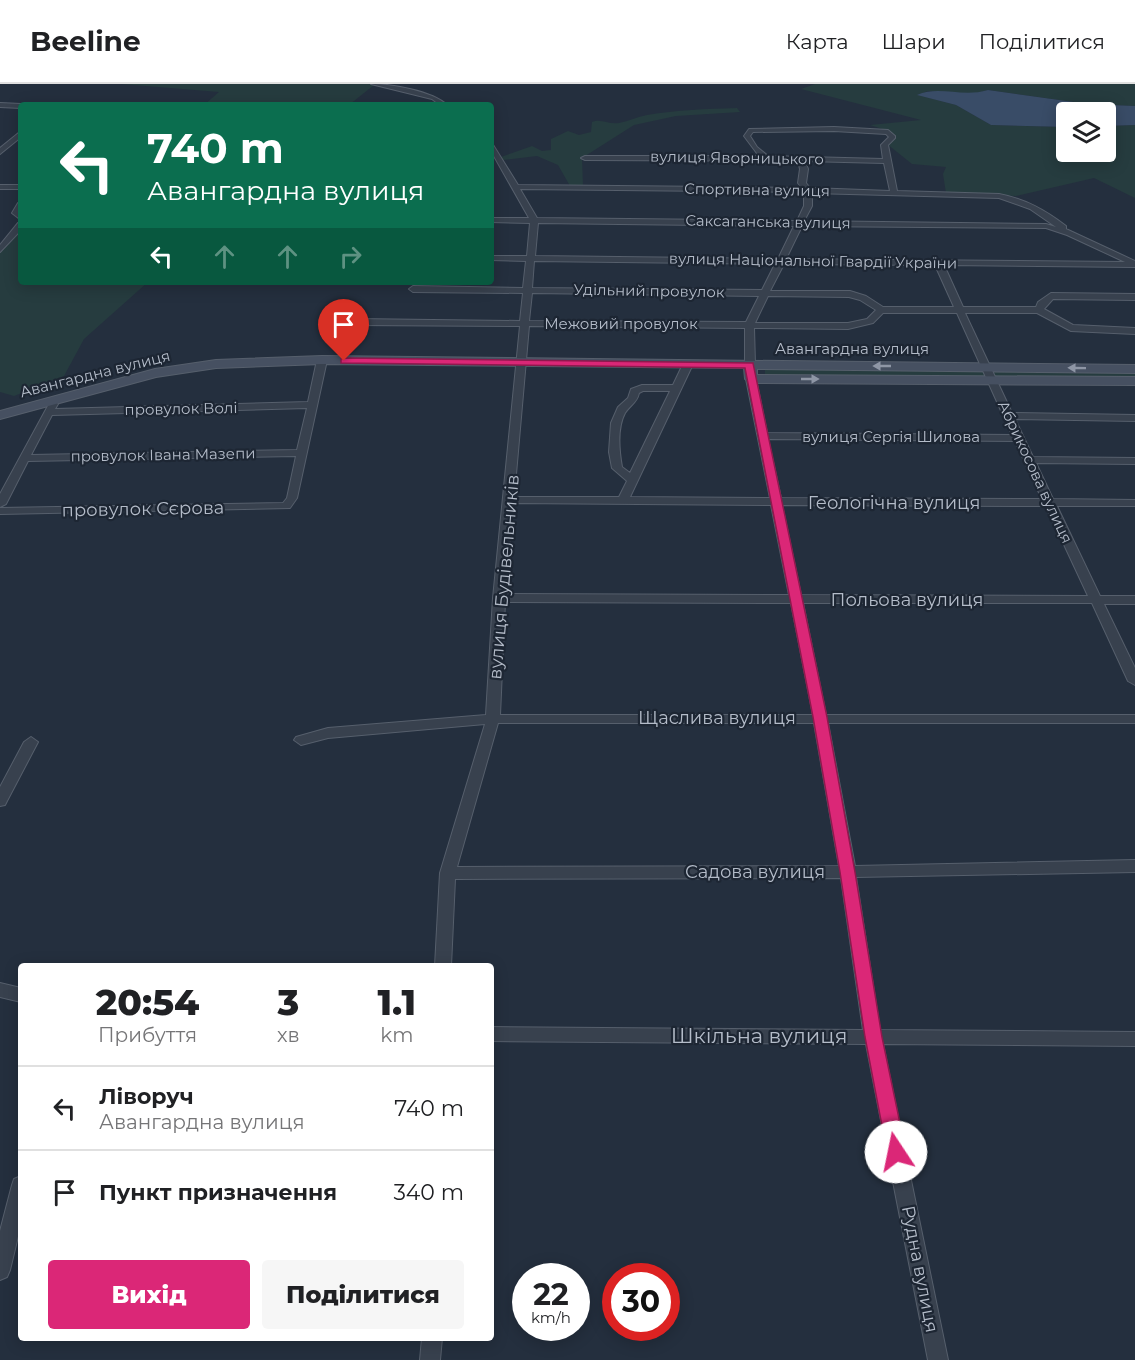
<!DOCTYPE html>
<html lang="uk">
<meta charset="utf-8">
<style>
:root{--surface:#fff;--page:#f6f6f6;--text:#202124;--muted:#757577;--line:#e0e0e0;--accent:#db2777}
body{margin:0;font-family:Montserrat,sans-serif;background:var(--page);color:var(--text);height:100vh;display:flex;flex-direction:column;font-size:22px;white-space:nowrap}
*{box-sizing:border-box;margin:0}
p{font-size:20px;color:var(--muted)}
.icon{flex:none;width:33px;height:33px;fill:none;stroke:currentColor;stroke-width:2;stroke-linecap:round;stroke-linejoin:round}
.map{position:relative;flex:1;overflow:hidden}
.side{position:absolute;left:18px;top:879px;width:476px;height:378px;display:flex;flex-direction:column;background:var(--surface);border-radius:6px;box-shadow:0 3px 15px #0003}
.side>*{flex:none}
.guide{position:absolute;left:18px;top:18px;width:476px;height:183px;border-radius:6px;box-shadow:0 3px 15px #0003;background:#0b6e4f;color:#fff;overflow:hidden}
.controls{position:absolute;left:1056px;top:18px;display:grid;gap:12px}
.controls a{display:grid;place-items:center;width:60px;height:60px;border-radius:6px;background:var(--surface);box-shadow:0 3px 15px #0003;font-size:30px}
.speed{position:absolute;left:512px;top:1179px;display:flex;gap:12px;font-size:30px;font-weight:700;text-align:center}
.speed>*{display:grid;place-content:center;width:78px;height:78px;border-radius:50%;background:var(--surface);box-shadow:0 3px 15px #0003;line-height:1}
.speed small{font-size:15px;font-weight:400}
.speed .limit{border:9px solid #d22;background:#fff;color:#111}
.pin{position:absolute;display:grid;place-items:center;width:51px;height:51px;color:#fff;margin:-62px -26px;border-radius:50% 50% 50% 0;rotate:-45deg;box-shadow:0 0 6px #0007}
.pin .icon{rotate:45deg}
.me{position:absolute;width:66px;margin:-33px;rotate:349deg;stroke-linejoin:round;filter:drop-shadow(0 0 4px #0008)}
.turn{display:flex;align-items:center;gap:21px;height:126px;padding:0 30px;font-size:27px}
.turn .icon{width:78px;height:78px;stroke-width:2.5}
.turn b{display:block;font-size:42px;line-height:51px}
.lanes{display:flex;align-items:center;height:57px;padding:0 30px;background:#0003;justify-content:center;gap:30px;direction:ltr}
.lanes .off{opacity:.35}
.eta{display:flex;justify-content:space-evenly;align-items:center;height:102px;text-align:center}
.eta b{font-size:36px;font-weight:800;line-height:42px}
.primary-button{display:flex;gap:12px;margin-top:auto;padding:12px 30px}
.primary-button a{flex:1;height:69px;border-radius:6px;background:var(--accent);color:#fff;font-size:24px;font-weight:800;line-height:69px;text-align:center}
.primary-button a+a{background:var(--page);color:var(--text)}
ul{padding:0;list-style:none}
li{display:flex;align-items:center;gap:18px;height:84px;padding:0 30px;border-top:2px solid var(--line)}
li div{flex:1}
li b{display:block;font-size:22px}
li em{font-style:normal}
header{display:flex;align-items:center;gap:36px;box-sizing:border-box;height:84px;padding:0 30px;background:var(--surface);border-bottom:2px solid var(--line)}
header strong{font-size:28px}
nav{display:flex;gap:33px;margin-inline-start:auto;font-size:21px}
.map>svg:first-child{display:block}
.green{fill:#263c3f}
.water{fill:#394c67}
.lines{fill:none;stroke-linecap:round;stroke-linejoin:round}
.street-casing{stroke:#565f6c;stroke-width:2}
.secondary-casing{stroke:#565f6c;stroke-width:2}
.street{fill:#38414e;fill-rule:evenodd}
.secondary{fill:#465061;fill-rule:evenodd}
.oneway{fill:#8e96a5}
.route{fill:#db2777;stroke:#8e194d;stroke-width:1.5}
.labels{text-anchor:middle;stroke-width:4.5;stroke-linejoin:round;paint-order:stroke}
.far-street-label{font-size:15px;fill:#b4bcc9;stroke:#1d2633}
.street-label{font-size:18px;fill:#b4bcc9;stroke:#1d2633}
.near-street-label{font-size:21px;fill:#b4bcc9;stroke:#1d2633}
</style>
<header>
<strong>Beeline</strong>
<nav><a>Карта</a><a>Шари</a><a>Поділитися</a></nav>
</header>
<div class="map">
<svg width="1135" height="1276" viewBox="0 0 1135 1276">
<rect width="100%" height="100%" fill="#242f3e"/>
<path class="green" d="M121 0H383L374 1 349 21H204L219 8Z
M815 0H1135V22L1088 20 988 6 973 11 928 7 918 11 956 21 991 41 1066 43V68H1106V42L1135 41V114L1094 94 1016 112 946 109 943 90 946 83 912 80 887 60 894 52 889 47 870 41 921 36 801 5Z
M737 24 740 28 676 32 634 41 582 74 583 102H570L558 81 537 72 503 76 501 73 532 62 542 67 551 66V55L568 47 579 51 591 48 592 38C601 34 609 41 619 39 629 37 637 33 647 31 677 26 706 25 737 24Z
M21 144V198H148L84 255 64 292 14 312 0 308V168Z
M765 284 984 287 988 293 769 292 765 290Z
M1135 286V296L994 293 991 287Z"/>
<path class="water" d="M988 6 1088 20 1135 22V41L1106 42V28H1066V43L991 41 956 21 917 11C939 1 962 14 988 6Z"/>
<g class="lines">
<defs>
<path id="street" d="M371 0C391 0 432 7 447 21H440L432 15Z
M0 19 21 20 24 21H21V24L0 23Z
M834 43 888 46 895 52V54L888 61 897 107 999 110C1025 115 1045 126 1066 142V145L1135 177V183H1133L944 181 963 223H1036L1038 218 1051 209 1135 210V216L1053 215 1044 225 1073 241 1135 244V250L1071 247 1037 229H965L1012 329 1135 331V337L1015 335 1033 373 1135 374V380L1036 379 1053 415 1135 416V422H1057L1100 512H1135V520H1104L1135 584V601L1128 597 1092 519H803L826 631H1135V639H828L855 782 1135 776V788L856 793 880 946 1135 948V962L883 960 948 1276H928L866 960 490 957V943L863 946 841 794 455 795 451 882H435L440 789 485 640 328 654 301 661 294 656 296 653 328 644 486 631 493 514 520 242 355 241 351 238 355 235 520 237 523 209 413 208 409 205 413 202 523 204 526 177 490 176V172H527L530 139 490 138V134H529L490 65V56L518 101 802 104 798 99 800 85 798 77 585 76 581 74 585 72H759L744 52 749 45ZM834 47 886 50 889 53 881 61 883 75 768 72 757 63 750 52 753 48ZM805 77 884 79 890 107 810 104 806 99 808 85ZM520 105 804 108V122L797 137 537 134ZM812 109 999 114 1030 125 1056 143 1046 140 804 137 812 122ZM538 139 794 142 778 175 535 172ZM802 142 1046 144 1067 151 1125 178 786 175ZM534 177 775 180 762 206 532 204ZM784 180 935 181 954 223H883L866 212 850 207H770ZM532 209 759 212 746 238 529 237ZM768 212 849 213 860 216 876 226 867 235 848 239H755ZM883 229H957L1012 351 767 349 756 295 751 292 746 295 770 414 630 413 693 280 688 277 683 280 673 301H642L631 305 628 314 618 323 611 339 609 368 612 384 627 397 619 413H514L529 242 745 244V281L750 284 755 281 754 244 848 245 873 239ZM643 307H670L630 389 622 383C619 366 617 344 625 329 630 321 637 319 639 309ZM768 355 1015 357 1042 415 781 414ZM513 419 771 421 789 511 505 510ZM782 421 1046 422 1088 512 801 511ZM505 518 791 519 813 631H500ZM498 639H814L839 782 457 783Z
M21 47V53L0 70V64Z
M0 101H21V105H0Z
M18 119H21V136L12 129Z
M18 139H21V146L0 168V161Z
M322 273 327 276 297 414 290 424 0 430V424L283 419 287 414 296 372 28 377 6 420 0 423V410L50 318H56L58 320 55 325 308 318 317 276ZM307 324 297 366 31 371 52 331Z
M31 653 38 658 7 717 5 721 0 722V703L24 658Z
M0 899 21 904V918L0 913Z
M21 1092V1140L10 1186 7 1193 0 1196V1147L12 1101 14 1095Z
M422 1254H442L440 1276H420Z"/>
<path id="secondary" d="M322 272 1135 281V289L757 285V291L1135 293V301L751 299 745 295 744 284 322 280 216 284 156 293 0 335V327L155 285 216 276Z"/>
</defs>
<use href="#street" class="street-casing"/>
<use href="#secondary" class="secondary-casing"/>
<use href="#street" class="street"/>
<use href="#secondary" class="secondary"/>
</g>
<defs><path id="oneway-solid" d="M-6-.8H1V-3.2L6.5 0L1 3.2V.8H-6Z" transform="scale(1.5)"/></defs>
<g class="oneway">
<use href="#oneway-solid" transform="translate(882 282) rotate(-180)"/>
<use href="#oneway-solid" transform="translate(1077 284) rotate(-179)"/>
<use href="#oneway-solid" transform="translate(810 295)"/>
</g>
<path class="route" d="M344 274 753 279 827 633 855 788 882 953 906 1068 903 1074 896 1076 890 1074 887 1068 865 953 840 788 813 633 745 284 341 279V275Z"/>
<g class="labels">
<g class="far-street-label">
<text transform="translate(737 74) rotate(1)" y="5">вулиця Яворницького</text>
<text transform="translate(757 106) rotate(1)" y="5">Спортивна вулиця</text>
<text transform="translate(768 138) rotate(1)" y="5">Саксаганська вулиця</text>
<text transform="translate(813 177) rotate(1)" y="5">вулиця Національної Гвардії України</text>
<text transform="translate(649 207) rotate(1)" y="5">Удільний провулок</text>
<text x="621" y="245">Межовий провулок</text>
<text x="852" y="270">Авангардна вулиця</text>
<text transform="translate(95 290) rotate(-14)" y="5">Авангардна вулиця</text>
<text transform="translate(181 325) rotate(-1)" y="5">провулок Волі</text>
<text x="891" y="358">вулиця Сергія Шилова</text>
<text transform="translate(163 371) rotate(-1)" y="5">провулок Івана Мазепи</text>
<text transform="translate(1035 388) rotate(65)" y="5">Абрикосова вулиця</text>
</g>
<g class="street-label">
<text x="894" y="425">Геологічна вулиця</text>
<text transform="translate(143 425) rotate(-1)" y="6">провулок Сєрова</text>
<text transform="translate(504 493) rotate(-85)" y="6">вулиця Будівельників</text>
<text x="907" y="522">Польова вулиця</text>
<text x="717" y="640">Щаслива вулиця</text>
<text x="755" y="794">Садова вулиця</text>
<text transform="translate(920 1185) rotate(79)" y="6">Рудна вулиця</text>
</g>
<g class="near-street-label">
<text x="759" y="959">Шкільна вулиця</text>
</g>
</g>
</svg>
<div class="controls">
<a><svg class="icon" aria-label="layers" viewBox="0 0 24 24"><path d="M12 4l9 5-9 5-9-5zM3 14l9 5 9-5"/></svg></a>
</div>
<div class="speed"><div>22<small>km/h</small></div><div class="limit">30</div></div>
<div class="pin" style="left:344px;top:277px;background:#d93025"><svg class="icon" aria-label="arrive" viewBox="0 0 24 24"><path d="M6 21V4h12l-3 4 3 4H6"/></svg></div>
<svg class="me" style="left:896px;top:1068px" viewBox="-20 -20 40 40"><circle r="19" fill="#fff"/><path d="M0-13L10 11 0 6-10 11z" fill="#db2777"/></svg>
<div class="guide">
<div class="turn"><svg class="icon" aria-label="left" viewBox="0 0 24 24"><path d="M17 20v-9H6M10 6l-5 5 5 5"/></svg><div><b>740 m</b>Авангардна вулиця</div></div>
<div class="lanes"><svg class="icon" aria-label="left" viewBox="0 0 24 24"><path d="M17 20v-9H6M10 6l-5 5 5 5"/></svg><svg class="icon off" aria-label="ahead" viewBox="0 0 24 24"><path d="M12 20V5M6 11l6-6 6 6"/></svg><svg class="icon off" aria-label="ahead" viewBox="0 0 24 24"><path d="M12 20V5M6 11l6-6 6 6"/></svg><svg class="icon off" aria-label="right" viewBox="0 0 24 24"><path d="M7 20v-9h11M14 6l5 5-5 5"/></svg></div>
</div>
<section class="side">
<div class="eta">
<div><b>20:54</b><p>Прибуття</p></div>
<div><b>3</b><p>хв</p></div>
<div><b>1.1</b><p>km</p></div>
</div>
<ul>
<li><svg class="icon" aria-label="left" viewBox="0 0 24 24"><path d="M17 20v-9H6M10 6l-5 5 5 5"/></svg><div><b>Ліворуч</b><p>Авангардна вулиця</p></div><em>740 m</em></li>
<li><svg class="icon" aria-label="arrive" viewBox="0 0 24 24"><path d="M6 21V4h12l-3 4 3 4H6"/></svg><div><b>Пункт призначення</b></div><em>340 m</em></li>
</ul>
<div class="primary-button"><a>Вихід</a><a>Поділитися</a></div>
</section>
</div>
